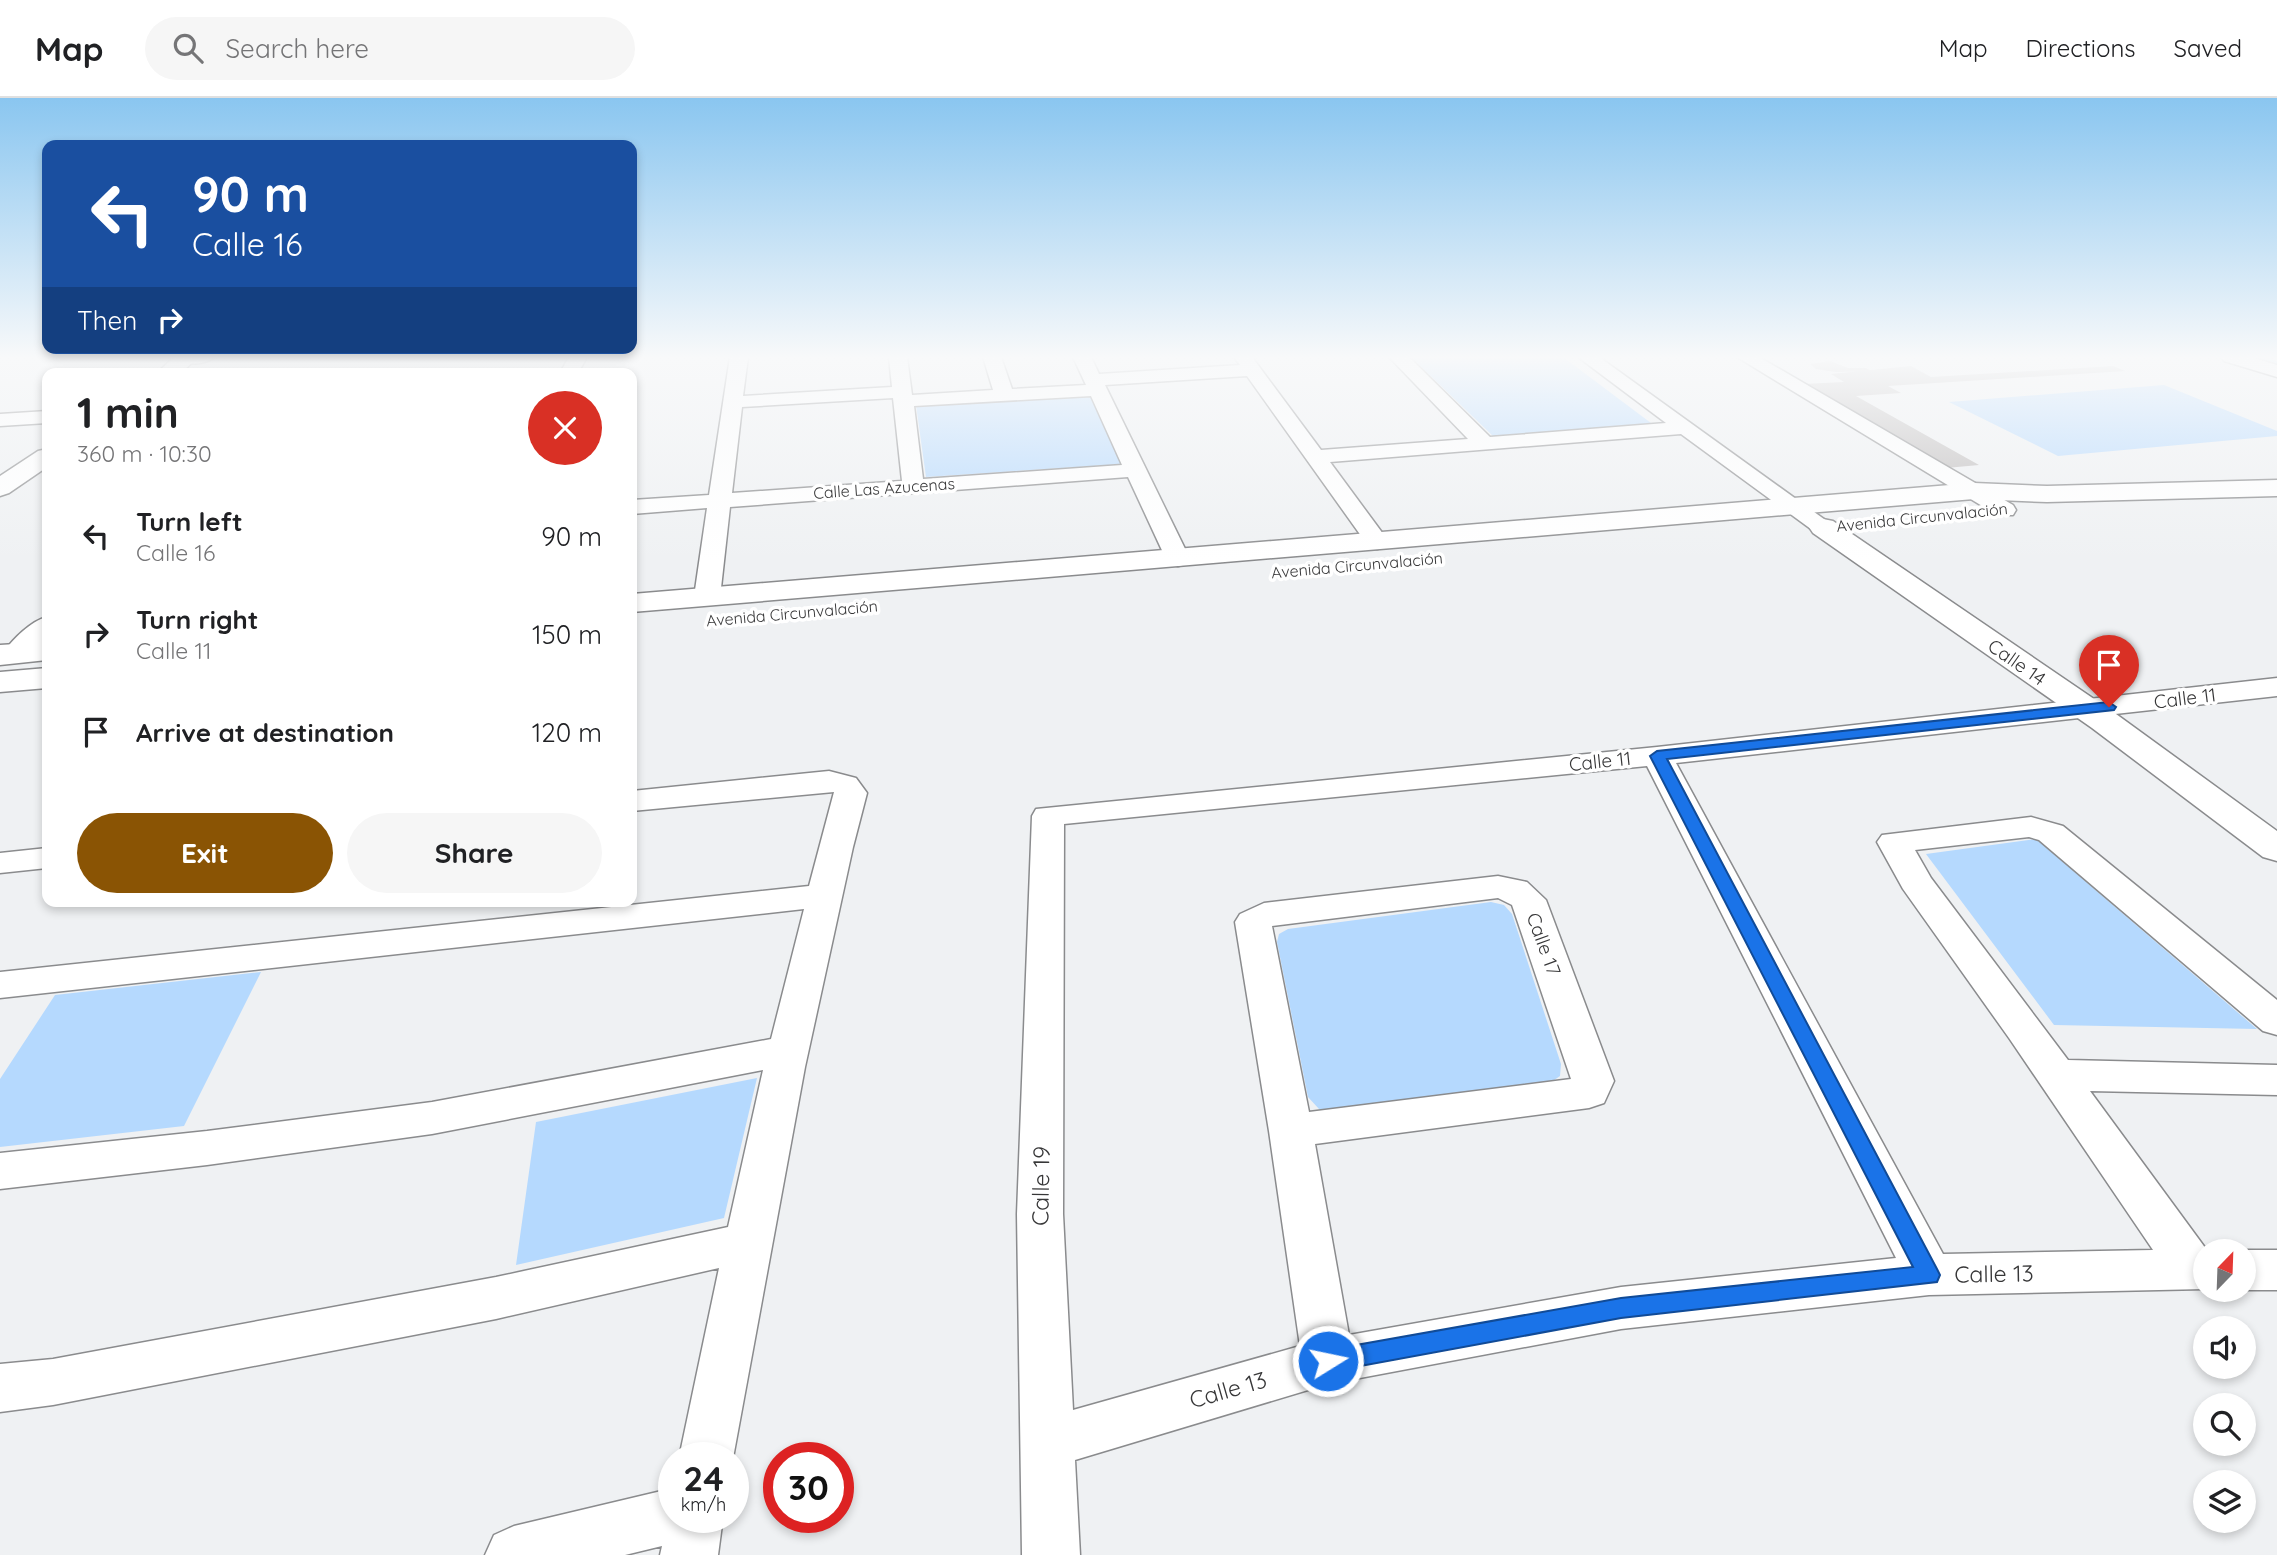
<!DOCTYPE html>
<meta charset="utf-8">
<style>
:root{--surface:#fff;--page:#f6f6f6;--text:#202124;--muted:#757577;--line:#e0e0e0;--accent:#8a5404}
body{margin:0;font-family:Quicksand,sans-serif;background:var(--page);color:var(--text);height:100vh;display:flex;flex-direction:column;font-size:26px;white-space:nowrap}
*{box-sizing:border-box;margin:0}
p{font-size:23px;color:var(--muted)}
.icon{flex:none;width:38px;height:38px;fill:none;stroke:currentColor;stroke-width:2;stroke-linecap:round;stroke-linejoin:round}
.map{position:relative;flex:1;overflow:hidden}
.details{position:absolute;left:42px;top:270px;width:595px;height:539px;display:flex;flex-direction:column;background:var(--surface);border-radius:14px;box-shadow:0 4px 10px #0003}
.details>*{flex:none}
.guide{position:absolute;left:42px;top:42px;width:595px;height:214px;border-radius:14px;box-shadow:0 4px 10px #0003;background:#1a4fa0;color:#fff;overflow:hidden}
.needle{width:46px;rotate:23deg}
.fabs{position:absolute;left:2193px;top:1141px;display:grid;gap:14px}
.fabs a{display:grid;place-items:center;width:63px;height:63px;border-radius:50%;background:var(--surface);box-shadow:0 4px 10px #0003;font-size:35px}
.speed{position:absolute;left:658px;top:1344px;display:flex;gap:14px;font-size:35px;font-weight:700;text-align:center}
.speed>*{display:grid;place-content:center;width:91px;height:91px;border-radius:50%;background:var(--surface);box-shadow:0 4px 10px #0003;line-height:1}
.speed small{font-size:18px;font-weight:400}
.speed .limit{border:10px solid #d22;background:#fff;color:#111}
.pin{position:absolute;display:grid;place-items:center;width:60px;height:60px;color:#fff;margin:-72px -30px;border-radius:50% 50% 50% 0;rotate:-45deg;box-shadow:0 0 7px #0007}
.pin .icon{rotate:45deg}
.me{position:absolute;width:77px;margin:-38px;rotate:80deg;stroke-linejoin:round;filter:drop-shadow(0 0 5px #0008)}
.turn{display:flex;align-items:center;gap:24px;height:147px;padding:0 35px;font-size:32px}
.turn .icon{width:91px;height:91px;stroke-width:2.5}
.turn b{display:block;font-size:49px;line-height:60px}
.then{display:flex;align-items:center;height:66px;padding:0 35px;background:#0003;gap:14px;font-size:26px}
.round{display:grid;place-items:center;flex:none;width:74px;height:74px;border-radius:37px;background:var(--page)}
.head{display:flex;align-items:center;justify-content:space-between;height:119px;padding:0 35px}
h1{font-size:42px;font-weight:700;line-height:52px}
.action{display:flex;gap:14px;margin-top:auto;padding:14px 35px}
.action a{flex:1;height:80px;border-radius:42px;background:var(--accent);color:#fff;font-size:28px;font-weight:700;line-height:80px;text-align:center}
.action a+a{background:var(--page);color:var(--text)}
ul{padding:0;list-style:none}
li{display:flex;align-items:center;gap:21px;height:98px;padding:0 35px}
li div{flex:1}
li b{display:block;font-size:26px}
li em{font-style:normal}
header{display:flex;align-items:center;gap:42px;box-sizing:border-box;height:98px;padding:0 35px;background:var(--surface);border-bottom:2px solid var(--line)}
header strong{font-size:33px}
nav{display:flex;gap:38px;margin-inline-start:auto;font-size:24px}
.search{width:490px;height:63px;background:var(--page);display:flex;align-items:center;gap:18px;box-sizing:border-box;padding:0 24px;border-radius:38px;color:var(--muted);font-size:26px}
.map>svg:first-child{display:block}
.green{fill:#b5d9fe}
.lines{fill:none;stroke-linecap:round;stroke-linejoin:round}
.stream{stroke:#9de2fc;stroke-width:5}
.building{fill:#bfbcbc}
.street-casing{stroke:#8a8b8d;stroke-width:3}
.secondary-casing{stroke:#8a8b8d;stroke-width:3}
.street{fill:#fff;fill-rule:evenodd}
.secondary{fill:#fff;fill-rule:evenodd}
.route{fill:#1a73e8;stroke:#114b97;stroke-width:2}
.labels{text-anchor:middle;stroke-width:7;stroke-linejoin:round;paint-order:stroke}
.far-street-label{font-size:16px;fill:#373738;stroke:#fff}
.street-label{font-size:19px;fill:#373738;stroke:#fff}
.near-street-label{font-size:23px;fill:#373738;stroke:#fff}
</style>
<header>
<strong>Map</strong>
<div class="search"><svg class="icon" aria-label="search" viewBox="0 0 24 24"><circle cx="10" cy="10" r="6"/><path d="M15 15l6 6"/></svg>Search here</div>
<nav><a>Map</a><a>Directions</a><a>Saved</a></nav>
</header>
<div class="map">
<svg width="2277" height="1457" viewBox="0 0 2277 1457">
<rect width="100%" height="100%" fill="#eff1f3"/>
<path class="green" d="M1411 259H1563L1655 328 1495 340Z
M2164 287 2277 333V338L2058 358 1949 304Z
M1090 296 1123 366 926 379 916 307Z
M2036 741 2257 931 2054 927 1926 756Z
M1491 804 1504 807 1512 816 1561 966 1560 978 1550 985 1333 1012 1319 1011 1308 999 1277 844 1279 836 1288 831Z
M261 874 184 1028 0 1049V981L55 897Z
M757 980 724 1120 516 1167 536 1024Z"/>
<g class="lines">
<path class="stream" d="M2254 259 2277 266"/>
</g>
<path class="building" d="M1830 263 1848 270H1866L1871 273 1836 274 1816 271 1810 266Z
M1911 268 1931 279 2113 268 2125 273 1888 288 1901 295 1856 298 1979 367 1946 370 1803 286 1844 284 1831 276Z"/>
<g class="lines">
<defs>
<path id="street" d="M214 259C206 267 185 268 177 260Z
M569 259H587L578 275H560Z
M730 259H748L743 298 892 289 889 259H907L912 297 993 292 983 259H1001L1012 291 1086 287 1073 259H1091L1099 276 1240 267 1234 259H1252L1321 352 1468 341 1389 259H1409L1490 339 1666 325 1578 259H1599L1835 429 1831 434H1815L1681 336 1330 364 1389 444 1385 449 1377 451 1369 449 1247 278 1105 287 1190 461 1187 466 1178 468 1169 466 1166 461 1128 379 730 409 720 499 716 504 707 507 698 504 694 499 707 410 632 416V402L709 397ZM1091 298 1122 367 923 381 914 308ZM893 300 902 383 732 395 742 309Z
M1737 259H1759L2013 407 2016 412 2013 417H1997Z
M2221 259H2250L2277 267V279L2224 263Z
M47 313V325L0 328V316Z
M47 519V541C34 554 26 566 7 561L3 555C13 541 31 523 47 519Z
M2277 580V598L1676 665 1943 1156 2153 1152 2009 940 1903 791 1877 744 1882 737 2031 719 2063 728 2277 902V937L2263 933 2039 742 2029 739 1915 752 1931 780 2068 962 2277 967V997L2090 993 2206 1151 2212 1153H2205V1191L1929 1197 1621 1231 1328 1286 1075 1362 1080 1457H1022L1017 1116 1032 718 1036 711 1657 649ZM1647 668 1896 1160 1621 1189 1349 1237 1315 1046 1589 1010 1604 1005 1614 983 1546 802 1527 784 1498 778 1264 805 1240 816 1235 824 1269 1033 1300 1248 1073 1312 1063 1116 1064 726ZM1498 800 1512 807 1571 981 1309 1014 1272 828Z
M829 673 856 680 867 695 853 749 805 969 733 1360H679L719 1170 496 1221 53 1307 0 1314V1266L53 1261 496 1179 728 1129 763 972 432 1036 207 1067 0 1091V1055L207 1033 432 1004 771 941 804 811 0 900V874L809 788 834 694 632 713V693Z
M47 750V770L0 775V755Z
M2244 1152H2277V1192H2243L2244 1153H2240Z
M674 1390V1419H723L718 1457H660L662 1448 625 1457H485L494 1437 514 1428Z"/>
<path id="secondary" d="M174 259H198L181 275H157Z
M47 351V369L9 395 0 398V378L38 353Z
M2277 382V398L2047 404 1974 401 632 514V496L1974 385 2047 388Z
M1823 421 1833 423 2116 616 2277 733V763L2263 759 2092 630 1813 435 1809 429 1813 423Z
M47 544V562L0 567V547Z
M47 570V590L0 594V574Z"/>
</defs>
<use href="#street" class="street-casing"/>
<use href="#secondary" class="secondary-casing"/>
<use href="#street" class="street"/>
<use href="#secondary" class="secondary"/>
</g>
<linearGradient id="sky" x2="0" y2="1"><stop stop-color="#8ac6f0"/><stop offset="0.56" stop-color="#f8f9fa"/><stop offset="1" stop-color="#f8f9fa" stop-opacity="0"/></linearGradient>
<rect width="2277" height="463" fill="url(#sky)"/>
<path class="route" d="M2109 604 2116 609 2114 612 1667 661 1937 1171 1940 1177 1937 1184 1621 1220 1328 1274 1319 1271 1316 1263 1319 1255 1328 1252 1621 1200 1913 1169 1650 658 1657 653Z"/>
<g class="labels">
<g class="far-street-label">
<text transform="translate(884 390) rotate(-4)" y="6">Calle Las Azucenas</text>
<text transform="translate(1922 419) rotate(-6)" y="6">Avenida Circunvalación</text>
<text transform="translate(1357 467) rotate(-5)" y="6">Avenida Circunvalación</text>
<text transform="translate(792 515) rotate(-5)" y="6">Avenida Circunvalación</text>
</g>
<g class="street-label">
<text transform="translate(2017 564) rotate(35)" y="7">Calle 14</text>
<text transform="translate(2185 600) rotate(-7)" y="7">Calle 11</text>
<text transform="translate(1600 663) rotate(-6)" y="7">Calle 11</text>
<text transform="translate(1544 846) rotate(70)" y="7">Calle 17</text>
</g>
<g class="near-street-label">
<text transform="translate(1041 1088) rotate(-89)" y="8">Calle 19</text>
<text transform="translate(1994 1176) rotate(-1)" y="8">Calle 13</text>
<text transform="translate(1228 1292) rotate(-16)" y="8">Calle 13</text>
</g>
</g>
</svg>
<div class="fabs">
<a><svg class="needle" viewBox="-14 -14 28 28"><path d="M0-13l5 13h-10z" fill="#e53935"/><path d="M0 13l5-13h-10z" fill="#757577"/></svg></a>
<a><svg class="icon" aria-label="sound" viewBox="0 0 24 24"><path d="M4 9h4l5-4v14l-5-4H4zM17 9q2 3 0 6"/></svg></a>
<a><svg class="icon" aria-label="search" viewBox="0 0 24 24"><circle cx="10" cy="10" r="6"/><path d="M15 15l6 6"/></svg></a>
<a><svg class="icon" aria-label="layers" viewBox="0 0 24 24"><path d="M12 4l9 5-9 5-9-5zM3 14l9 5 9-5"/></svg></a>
</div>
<div class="speed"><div>24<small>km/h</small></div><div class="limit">30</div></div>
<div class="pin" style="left:2109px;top:609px;background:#d93025"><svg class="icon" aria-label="arrive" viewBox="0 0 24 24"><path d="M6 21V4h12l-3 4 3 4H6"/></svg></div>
<svg class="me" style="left:1328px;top:1263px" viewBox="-20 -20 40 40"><circle r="17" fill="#1a73e8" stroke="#fff" stroke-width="3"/><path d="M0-11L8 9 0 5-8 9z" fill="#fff"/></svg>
<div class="guide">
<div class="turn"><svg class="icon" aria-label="left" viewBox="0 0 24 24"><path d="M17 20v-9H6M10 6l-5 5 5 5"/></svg><div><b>90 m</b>Calle 16</div></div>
<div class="then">Then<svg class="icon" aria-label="right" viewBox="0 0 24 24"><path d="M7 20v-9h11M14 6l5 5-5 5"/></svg></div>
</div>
<section class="details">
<div class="head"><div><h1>1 min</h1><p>360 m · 10:30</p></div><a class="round" style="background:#d93025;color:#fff"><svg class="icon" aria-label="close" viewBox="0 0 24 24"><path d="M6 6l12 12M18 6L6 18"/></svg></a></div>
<ul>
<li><svg class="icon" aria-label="left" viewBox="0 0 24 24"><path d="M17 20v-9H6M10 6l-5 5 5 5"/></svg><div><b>Turn left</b><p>Calle 16</p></div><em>90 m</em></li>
<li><svg class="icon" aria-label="right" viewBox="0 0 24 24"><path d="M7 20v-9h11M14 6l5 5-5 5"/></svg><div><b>Turn right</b><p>Calle 11</p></div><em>150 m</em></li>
<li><svg class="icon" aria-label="arrive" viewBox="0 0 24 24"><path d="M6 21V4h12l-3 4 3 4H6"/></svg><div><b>Arrive at destination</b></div><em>120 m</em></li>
</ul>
<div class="action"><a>Exit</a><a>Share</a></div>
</section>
</div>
